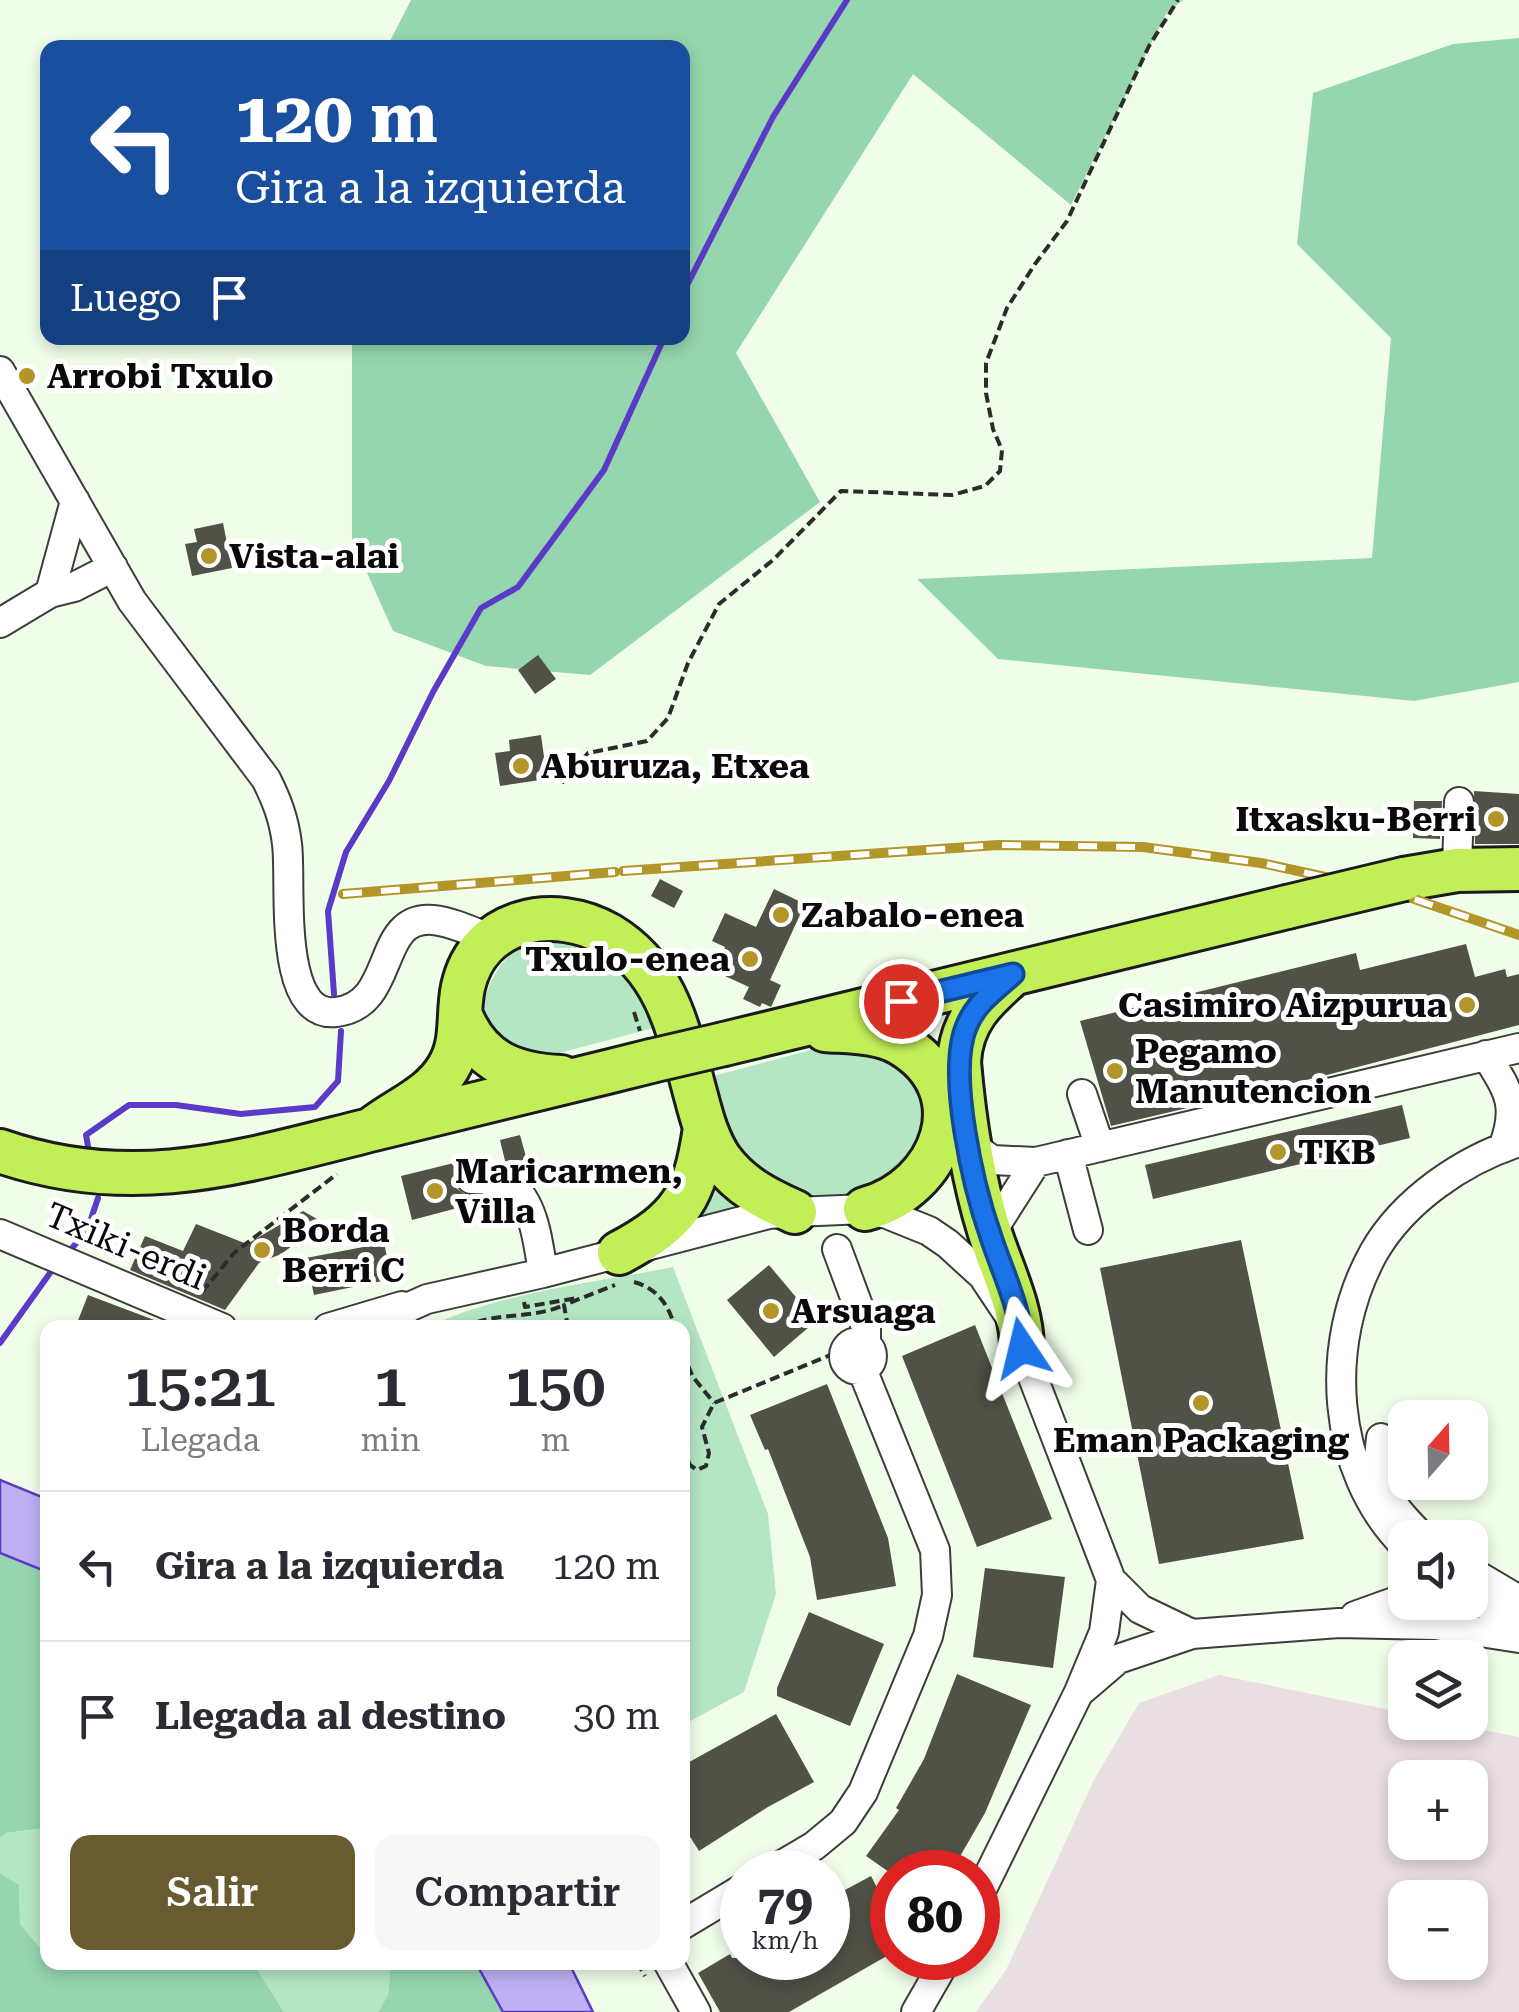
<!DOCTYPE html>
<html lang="es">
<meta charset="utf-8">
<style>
:root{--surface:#fff;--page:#f7f7f7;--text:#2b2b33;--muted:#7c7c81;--line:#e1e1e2;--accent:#685b2f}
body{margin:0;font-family:"Roboto Serif",serif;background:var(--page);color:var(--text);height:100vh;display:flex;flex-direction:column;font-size:38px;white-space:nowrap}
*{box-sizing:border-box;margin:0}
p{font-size:32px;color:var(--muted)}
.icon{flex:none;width:55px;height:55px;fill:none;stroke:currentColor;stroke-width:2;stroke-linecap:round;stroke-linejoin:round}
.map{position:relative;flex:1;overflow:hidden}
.panel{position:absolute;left:40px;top:1320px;width:650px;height:650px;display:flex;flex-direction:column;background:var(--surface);border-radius:20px;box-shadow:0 5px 15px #0003}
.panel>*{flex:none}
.top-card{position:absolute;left:40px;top:40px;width:650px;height:305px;border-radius:20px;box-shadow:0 5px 15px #0003;background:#1a4fa0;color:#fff;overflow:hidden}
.needle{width:65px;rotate:20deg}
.tools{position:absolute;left:1388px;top:1400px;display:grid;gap:20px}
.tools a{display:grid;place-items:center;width:100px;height:100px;border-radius:20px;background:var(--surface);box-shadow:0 5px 15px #0003;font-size:50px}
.speed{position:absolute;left:720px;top:1850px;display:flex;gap:20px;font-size:50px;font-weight:700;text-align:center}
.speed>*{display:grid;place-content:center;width:130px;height:130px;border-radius:50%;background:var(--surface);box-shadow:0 5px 15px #0003;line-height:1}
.speed small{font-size:25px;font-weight:400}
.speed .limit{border:15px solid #d22;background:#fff;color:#111}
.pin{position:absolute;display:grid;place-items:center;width:85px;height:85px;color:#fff;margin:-42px;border:5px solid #fff;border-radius:50%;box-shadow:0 2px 10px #0007}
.me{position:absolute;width:110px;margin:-55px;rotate:350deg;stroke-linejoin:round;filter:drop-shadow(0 0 8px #0008)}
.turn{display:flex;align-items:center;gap:35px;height:210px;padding:0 30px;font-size:45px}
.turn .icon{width:130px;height:130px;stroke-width:2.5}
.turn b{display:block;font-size:70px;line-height:85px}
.then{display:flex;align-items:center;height:95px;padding:0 30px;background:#0003;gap:20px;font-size:38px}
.eta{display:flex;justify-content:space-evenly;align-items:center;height:170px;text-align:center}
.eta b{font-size:60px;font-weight:600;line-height:70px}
.primary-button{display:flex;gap:20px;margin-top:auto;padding:20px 30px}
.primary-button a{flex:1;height:115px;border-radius:20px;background:var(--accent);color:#fff;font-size:40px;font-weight:600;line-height:115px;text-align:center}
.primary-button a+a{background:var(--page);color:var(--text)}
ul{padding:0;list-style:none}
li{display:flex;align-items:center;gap:30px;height:150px;padding:0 30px;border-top:2px solid var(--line)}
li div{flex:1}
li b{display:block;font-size:38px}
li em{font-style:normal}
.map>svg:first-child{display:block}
.industrial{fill:#e9dee1;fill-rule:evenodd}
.green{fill:#b5e6c4}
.forest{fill:#95d6ae}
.water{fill:#beb0f3;stroke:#5b3ac7;stroke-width:2.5}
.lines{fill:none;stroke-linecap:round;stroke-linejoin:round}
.stream{stroke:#5b3ac7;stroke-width:6}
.building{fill:#505247}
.minor-casing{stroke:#3d3d3d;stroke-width:32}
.highway-casing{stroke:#1b1b1b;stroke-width:48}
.path{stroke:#2c2c2c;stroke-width:4;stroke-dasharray:10 5;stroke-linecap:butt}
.minor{stroke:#fff;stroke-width:28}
.highway{stroke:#c2ee57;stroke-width:42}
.rail-casing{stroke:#b3962a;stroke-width:10}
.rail{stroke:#fff;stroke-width:6;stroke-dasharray:19;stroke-linecap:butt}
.highway-bridge-casing{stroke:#1b1b1b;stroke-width:48;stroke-linecap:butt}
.highway-bridge{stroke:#c2ee57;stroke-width:42}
.route-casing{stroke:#114b97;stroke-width:25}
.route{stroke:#1a73e8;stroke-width:18}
.poi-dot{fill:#b3962a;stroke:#fff;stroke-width:4}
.labels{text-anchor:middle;stroke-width:10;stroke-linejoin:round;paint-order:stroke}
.poi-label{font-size:35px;font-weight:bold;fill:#0a0a0a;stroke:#fff;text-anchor:start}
.street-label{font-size:35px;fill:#0a0a0a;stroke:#fff}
</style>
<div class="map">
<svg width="1519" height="2012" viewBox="0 0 1519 2012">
<rect width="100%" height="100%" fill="#f0fee9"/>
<path class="industrial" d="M1219 1675 1405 1713V1722L1449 1723 1519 1737V2012H976L1006 1970 1094 1780 1139 1703ZM1405 1778H1470V1842H1405ZM1405 1898H1470V1962H1405Z"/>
<path class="green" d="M559 939 590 948 626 970 661 1026 537 1059C525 1052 505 1046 495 1036 468 1009 498 956 527 943 536 940 549 940 559 939Z
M826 1046 870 1047 918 1076 930 1136C913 1154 895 1178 875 1192 863 1200 836 1200 821 1198 737 1186 730 1149 713 1076Z
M707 1179 756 1205 679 1224Z
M673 1267 768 1514 776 1594 744 1692 683 1725 682 1328 429 1327C496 1293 598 1282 673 1267Z
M47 1820V1956L20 1924 19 1885 0 1873V1838L6 1833 44 1828Z
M253 1963H391L388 1995 378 2012H284Z"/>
<path class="forest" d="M411 0H1183L1167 12 1071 205 913 74 736 353 820 502 590 675 486 666 393 631 352 539V338H682V48L387 47Z
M1519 38V682L1414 701 998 659 917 579 1372 558 1391 338 1297 244 1313 93 1453 44Z
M0 1553 48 1572 47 1820 44 1828 6 1833 0 1838Z
M0 1873 19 1885 20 1924 47 1956 48 1962 81 1966 86 1962 253 1963 284 2012H0Z
M391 1962 476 1963 503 2012H378L388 1995Z"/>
<path class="water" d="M0 1480 47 1499V1572L0 1553Z
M476 1963H569L593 2012H503Z"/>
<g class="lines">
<path class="stream" d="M682 295 773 117 847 0
M334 994 328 911 346 852 389 781 433 692 481 608 518 587 604 470 664 338
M89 1152 86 1135 129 1105H176L241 1114 315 1107 338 1081 341 1031
M72 1248 87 1231 98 1198
M0 1343 50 1273"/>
</g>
<path class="building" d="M223 523 232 568 192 576 185 544 197 542 194 529Z
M538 655 556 679 535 694 518 670Z
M541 735 547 779 500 786 495 753 510 751 509 740Z
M1474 791 1519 794V844H1475Z
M1414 801H1442L1440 839 1413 838Z
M660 879 683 891 674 908 651 896Z
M774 889 805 904 770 980 781 985 771 1007 762 1003 760 1007 743 999 749 987 714 971 725 947 712 941 725 913 756 927Z
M1466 944 1475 977 1505 969 1507 977 1519 974V1025L1323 1076 1111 1126 1080 1021 1356 953 1360 970Z
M1402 1105 1410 1138 1153 1199 1145 1165Z
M520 1135 531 1175 527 1176 506 1165 500 1140Z
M458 1162 454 1180 456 1188 467 1196 469 1205 412 1220 401 1176Z
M303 1211 324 1223 281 1254 259 1263 225 1310 130 1270 145 1236 183 1251 196 1224 247 1244Z
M1241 1240 1304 1539 1159 1564 1100 1268Z
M384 1243 392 1279 314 1295 306 1258Z
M769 1265 816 1321 774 1357 727 1300Z
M88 1295 170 1326 169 1328H75Z
M975 1325 1052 1519 977 1547 902 1356Z
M827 1384 888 1538 896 1586 817 1600 810 1557 768 1449 765 1450 750 1415Z
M985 1568 1065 1577 1053 1668 973 1657Z
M809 1612 884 1644 850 1726 777 1696V1688Z
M957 1674 1031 1705 985 1813 951 1872H889L866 1856 899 1810 896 1808 924 1759Z
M776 1714 814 1782 768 1807 699 1851 682 1824V1766Z
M871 1876 892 1917V1953L789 2012H720L698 1973 730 1954 732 1958H828V1899Z"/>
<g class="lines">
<defs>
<path id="minor" d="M0 371 132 601 266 779C277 801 284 819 287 844 292 880 276 1019 336 1012 398 1005 374 915 433 920 453 922 473 932 492 939
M50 593 75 501
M0 623 50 593 74 587 113 567
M1457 870 1459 802
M1486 1055C1509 1092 1519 1105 1503 1148
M1082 1094 1100 1147
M968 1143 992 1160 1036 1162 1519 1048
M1068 1154 1088 1230
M471 1179C485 1179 506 1179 516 1190 535 1209 539 1248 543 1273
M0 1234 222 1328
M990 1234 1036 1162
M837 1249 866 1327V1344
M328 1328 402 1306
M385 1328 409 1307 427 1299 543 1273 769 1214 795 1212 865 1209 887 1214 929 1231 948 1244 983 1276 1009 1315 1111 1580 1104 1632 1079 1692 978 1897
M844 1356a14 14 0 1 1 28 0a14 14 0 1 1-28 0Z
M1381 1438C1374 1487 1390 1504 1423 1538
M1405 1546C1330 1471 1323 1343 1374 1252 1404 1200 1463 1160 1519 1142
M1470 1571 1519 1600
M1111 1580 1140 1609 1192 1634
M1470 1596 1519 1624
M1355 1616 1405 1598
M1083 1689 1118 1659 1192 1634 1339 1623 1435 1625 1519 1638
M770 1872 814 1846 843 1822 863 1792 928 1636 937 1595 935 1550 862 1369
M682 1925 742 1889
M668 1962 696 2012
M916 2012 947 1958"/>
<path id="highway" d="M1404 879 1457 870 1519 869
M1013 974C983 1000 961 1021 959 1062 964 1120 972 1175 989 1230 1001 1269 1022 1307 1022 1349
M462 1018C481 1063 516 1075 561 1077
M825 1030C850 1032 878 1031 901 1044 980 1091 943 1188 865 1209
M724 1044 1287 907
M372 1129C397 1109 431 1097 448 1068 464 1042 457 1015 463 987 478 919 554 903 609 935 669 971 679 1034 696 1096 702 1119 708 1141 721 1160 740 1186 766 1199 795 1212
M0 1151C139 1199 250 1159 386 1126 475 1104 563 1083 651 1061
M619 1253C681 1220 695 1197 705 1128"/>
</defs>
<use href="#minor" class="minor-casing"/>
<use href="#highway" class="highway-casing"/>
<path class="path" d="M562 783 588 753 647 741 668 718 688 663 719 604 773 560 841 491 952 495 985 486 1000 471 1002 450 993 429 986 393V363L1007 308 1035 264 1067 221 1149 46 1178 0
M634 1012 640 1031
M634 1282C657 1288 669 1305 675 1328
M202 1292 234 1253 337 1174
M524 1302 525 1307 577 1298
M463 1328C494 1311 532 1320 564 1305
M568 1328 564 1305 615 1285
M682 1352 693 1377 714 1403
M682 1448 690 1465 697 1470 706 1466 709 1453 702 1427 714 1403 845 1349
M637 1962 645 1976"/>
<use href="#minor" class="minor"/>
<use href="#highway" class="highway"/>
<defs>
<path id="rail" d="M623 871 998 845 1143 847 1261 863 1394 892 1519 935
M343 894 615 872"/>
</defs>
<use href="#rail" class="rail-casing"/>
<use href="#rail" class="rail"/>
<defs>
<path id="highway-bridge" d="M1287 907 1404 879
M651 1061 724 1044"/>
</defs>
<use href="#highway-bridge" class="highway-bridge-casing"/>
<use href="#highway-bridge" class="highway-bridge"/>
</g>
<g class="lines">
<defs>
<path id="route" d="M901 1001 1013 974C996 989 976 1003 967 1025 946 1072 974 1189 991 1237 1003 1274 1022 1310 1022 1348"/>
</defs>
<use href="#route" class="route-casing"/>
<use href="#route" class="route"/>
</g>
<g class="poi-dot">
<circle cx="27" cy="376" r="10"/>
<circle cx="209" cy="556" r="10"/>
<circle cx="521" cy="766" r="10"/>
<circle cx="1496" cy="819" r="10"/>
<circle cx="781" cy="915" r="10"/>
<circle cx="750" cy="959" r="10"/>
<circle cx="1467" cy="1005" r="10"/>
<circle cx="1115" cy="1071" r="10"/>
<circle cx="1278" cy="1152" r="10"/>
<circle cx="435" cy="1191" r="10"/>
<circle cx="262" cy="1250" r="10"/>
<circle cx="771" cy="1311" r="10"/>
<circle cx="1201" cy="1403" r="10"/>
</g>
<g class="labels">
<g class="poi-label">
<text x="47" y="388">Arrobi Txulo</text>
<text x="229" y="568">Vista-alai</text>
<text x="541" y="778">Aburuza, Etxea</text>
<text x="1476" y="831" text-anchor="end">Itxasku-Berri</text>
<text x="801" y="927">Zabalo-enea</text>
<text x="730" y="971" text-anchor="end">Txulo-enea</text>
<text x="1447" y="1017" text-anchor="end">Casimiro Aizpurua</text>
<text x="1135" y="1063">Pegamo<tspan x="1135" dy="40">Manutencion</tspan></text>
<text x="1298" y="1164">TKB</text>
<text x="455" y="1183">Maricarmen,<tspan x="455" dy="40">Villa</tspan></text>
<text x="282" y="1242">Borda<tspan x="282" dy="40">Berri C</tspan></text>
<text x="791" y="1323">Arsuaga</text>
<text x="1201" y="1452" text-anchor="middle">Eman Packaging</text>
</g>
<g class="street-label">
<text transform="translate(126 1246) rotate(23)" y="12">Txiki-erdi</text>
</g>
</g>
</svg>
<div class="tools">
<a><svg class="needle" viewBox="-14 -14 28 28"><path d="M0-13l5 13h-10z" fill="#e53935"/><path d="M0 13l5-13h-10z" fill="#7c7c81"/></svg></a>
<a><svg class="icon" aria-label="sound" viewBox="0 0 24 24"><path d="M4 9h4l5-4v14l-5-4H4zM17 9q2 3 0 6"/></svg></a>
<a><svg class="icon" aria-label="layers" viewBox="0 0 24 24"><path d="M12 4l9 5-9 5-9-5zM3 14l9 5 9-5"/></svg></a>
<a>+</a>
<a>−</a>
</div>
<div class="speed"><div>79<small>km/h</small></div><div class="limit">80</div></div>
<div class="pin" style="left:901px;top:1001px;background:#d93025"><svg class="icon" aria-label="arrive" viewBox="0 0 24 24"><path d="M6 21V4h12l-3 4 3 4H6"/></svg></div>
<svg class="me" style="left:1022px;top:1348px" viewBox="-20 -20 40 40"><path d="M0-17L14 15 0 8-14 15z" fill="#1a73e8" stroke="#fff" stroke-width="4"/></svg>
<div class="top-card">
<div class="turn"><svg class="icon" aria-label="left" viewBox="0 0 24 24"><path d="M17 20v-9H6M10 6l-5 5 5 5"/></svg><div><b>120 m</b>Gira a la izquierda</div></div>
<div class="then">Luego<svg class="icon" aria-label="arrive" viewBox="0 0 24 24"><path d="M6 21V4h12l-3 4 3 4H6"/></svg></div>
</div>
<section class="panel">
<div class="eta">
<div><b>15:21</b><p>Llegada</p></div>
<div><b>1</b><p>min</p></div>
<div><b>150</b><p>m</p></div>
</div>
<ul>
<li><svg class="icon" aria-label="left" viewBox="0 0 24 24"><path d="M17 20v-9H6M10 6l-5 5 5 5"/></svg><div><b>Gira a la izquierda</b></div><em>120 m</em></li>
<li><svg class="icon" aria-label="arrive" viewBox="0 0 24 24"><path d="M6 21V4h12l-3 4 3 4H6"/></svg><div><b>Llegada al destino</b></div><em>30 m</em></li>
</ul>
<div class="primary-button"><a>Salir</a><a>Compartir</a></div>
</section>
</div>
